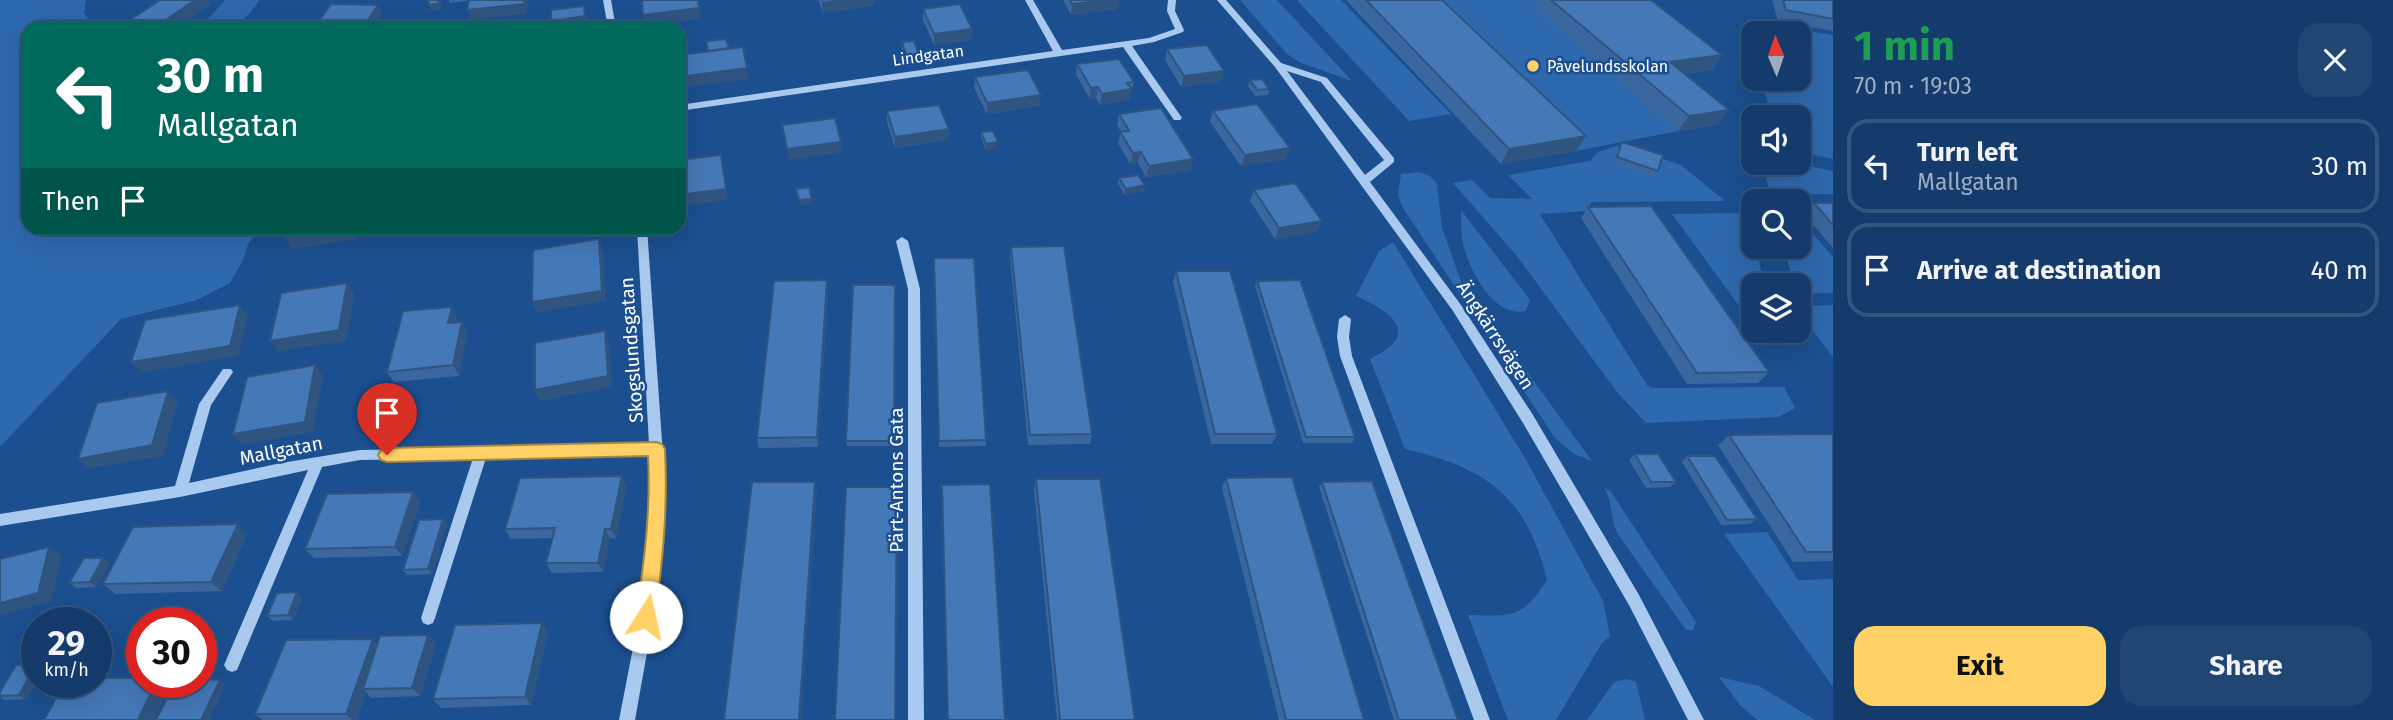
<!DOCTYPE html>
<meta charset="utf-8">
<style>
:root{--surface:#143b6b;--page:#214673;--text:#f1f3f6;--muted:#9dadc1;--line:#33557e;--accent:#ffd166}
body{margin:0;font-family:"Fira Sans",sans-serif;background:var(--page);color:var(--text);height:100vh;display:flex;flex-direction:column;font-size:26px;white-space:nowrap}
*{box-sizing:border-box;margin:0}
p{font-size:23px;color:var(--muted)}
.icon{flex:none;width:38px;height:38px;fill:none;stroke:currentColor;stroke-width:2;stroke-linecap:round;stroke-linejoin:round}
.map{position:relative;flex:1;overflow:hidden}
.drawer{display:flex;flex-direction:column;background:var(--surface);width:560px}
.drawer>*{flex:none}
.banner{position:absolute;left:21px;top:21px;width:665px;height:214px;border-radius:21px;box-shadow:0 7px 28px #0002,0 0 0 2px var(--line);background:#00695c;color:#fff;overflow:hidden}
.needle{width:46px;rotate:358deg}
.fabs{position:absolute;left:1741px;top:21px;display:grid;gap:14px}
.fabs a{display:grid;place-items:center;width:70px;height:70px;border-radius:14px;background:var(--surface);box-shadow:0 7px 28px #0002,0 0 0 2px var(--line);font-size:35px}
.speed{position:absolute;left:21px;top:607px;display:flex;gap:14px;font-size:35px;font-weight:700;text-align:center}
.speed>*{display:grid;place-content:center;width:91px;height:91px;border-radius:50%;background:var(--surface);box-shadow:0 7px 28px #0002,0 0 0 2px var(--line);line-height:1}
.speed small{font-size:18px;font-weight:400}
.speed .limit{border:10px solid #d22;background:#fff;color:#111}
.pin{position:absolute;display:grid;place-items:center;width:60px;height:60px;color:#fff;margin:-72px -30px;border-radius:50% 50% 50% 0;rotate:-45deg;box-shadow:0 0 7px #0007}
.pin .icon{rotate:45deg}
.me{position:absolute;width:77px;margin:-38px;rotate:10deg;stroke-linejoin:round;filter:drop-shadow(0 0 5px #0008)}
.turn{display:flex;align-items:center;gap:24px;height:147px;padding:0 21px;font-size:32px}
.turn .icon{width:91px;height:91px;stroke-width:2.5}
.turn b{display:block;font-size:49px;line-height:60px}
.then{display:flex;align-items:center;height:66px;padding:0 21px;background:#0003;gap:14px;font-size:26px}
.round{display:grid;place-items:center;flex:none;width:74px;height:74px;border-radius:21px;background:var(--page)}
.overview{display:flex;align-items:center;justify-content:space-between;height:119px;padding:0 21px}
h1{font-size:42px;font-weight:700;line-height:52px;color:#1e9e55}
.action{display:flex;gap:14px;margin-top:auto;padding:14px 21px}
.action a{flex:1;height:80px;border-radius:21px;background:var(--accent);color:#111;font-size:28px;font-weight:700;line-height:80px;text-align:center}
.action a+a{background:var(--page);color:var(--text)}
ul{padding:0;list-style:none}
li{display:flex;align-items:center;gap:21px;height:94px;margin:0 14px 10px;padding:0 7px;border:4px solid var(--line);border-radius:21px}
li div{flex:1}
li b{display:block;font-size:26px}
li em{font-style:normal}
main{display:flex;flex:1;min-height:0}
.map>svg:first-child{display:block}
.green{fill:#2e69ad}
.lines{fill:none;stroke-linecap:round;stroke-linejoin:round}
.minor{fill:#a9c9ee;fill-rule:evenodd}
.wall{fill:#3a679d}
.shaded-wall{fill:#305480}
.building{fill:#4478b7;stroke:#305480;stroke-width:2}
.route{fill:#ffd166;stroke:#a68842;stroke-width:2}
.poi-dot{fill:#ffd166;stroke:#1b4f8f;stroke-width:2.5}
.labels{text-anchor:middle;stroke-width:5;stroke-linejoin:round;paint-order:stroke}
.far-street-label{font-size:16px;fill:#fff;stroke:#1b4f8f}
.far-poi-label{font-size:16px;fill:#fff;stroke:#1b4f8f;text-anchor:start}
.street-label{font-size:19px;fill:#fff;stroke:#1b4f8f}
</style>
<main>
<div class="map">
<svg width="1833" height="720" viewBox="0 0 1833 720">
<rect width="100%" height="100%" fill="#1b4f8f"/>
<path class="green" d="M0 0H86L84 13 96 28H28V228H262L249 242 243 260 230 283 197 300 121 319 0 447Z
M225 0H259C242 28 230 28 200 28Z
M1240 0H1277L1352 81 1301 63 1287 54Z
M1297 0H1341L1451 114 1409 121Z
M1420 0H1578L1678 131 1576 151Z
M1747 20 1833 35V159L1799 152V117H1771L1762 79H1799V33H1754L1753 46Z
M1615 146 1629 147 1681 165 1725 201 1591 202 1588 211 1540 214 1647 385 1652 388 1784 387 1795 408 1778 417 1646 423 1617 392 1516 255 1453 183 1472 180 1490 198 1532 199 1508 175 1590 161 1598 152Z
M1762 163H1794L1833 171V194L1771 195Z
M1419 172 1430 176 1437 183 1442 228 1461 281 1592 461 1574 454 1555 438 1403 208 1398 195 1401 174Z
M1461 210 1530 300 1526 311C1493 318 1470 271 1463 244 1461 233 1461 221 1461 210Z
M1745 213 1754 247 1757 251 1764 285H1754L1753 325 1672 214Z
M1799 217 1833 257V293L1799 294V285H1794L1784 247H1799Z
M1393 242 1525 458 1603 601 1610 636 1602 643 1556 720H1508L1468 615C1512 616 1522 619 1547 580 1527 496 1486 468 1405 449L1370 359C1423 334 1392 312 1356 296L1379 251Z
M1833 305V357L1813 331 1806 306Z
M1604 488 1610 490 1696 622 1693 630H1686L1617 533C1610 518 1613 501 1604 488Z
M1767 532 1798 580 1833 579V687L1724 534Z
M1719 677 1759 686 1815 720H1757L1740 705Z
M1627 679 1636 682 1645 720H1587L1614 682Z"/>
<g class="lines">
<path class="minor" d="M603 0H611L616 28H608Z
M1025 0H1033L1062 50 1149 38 1175 29 1167 11 1168 0H1176L1175 11 1184 30 1183 32 1154 42 1132 46 1182 118 1180 120H1174L1123 47 679 111V105L1053 51Z
M1217 0H1226L1281 63 1327 78 1394 158V162L1370 182 1461 305 1533 415 1639 595 1704 720H1688L1629 605 1523 423 1453 311 1275 67ZM1287 71 1321 82 1384 160 1365 175Z
M637 228H647L666 498 658 591 635 720H619L644 591 652 498 650 455 486 458 435 618 433 623 428 625 423 623 421 618 473 458 360 460 322 467 237 670 232 672 227 670 224 665 308 470 180 497 0 526V514L175 486 199 404 223 369H231L233 372 211 405 189 483 281 463 360 450 649 444Z
M902 237 908 241 920 289 924 720H908V289L896 241Z
M1345 315 1351 319 1349 337 1352 356 1490 720H1474L1340 356 1337 337 1339 319Z"/>
</g>
<path class="wall" d="M160 0H208L211 4 176 28H135L130 20Z
M449 0H467V1L450 3Z
M818 0H875V5L823 13Z
M1063 0H1119L1118 9 1071 15Z
M1346 0H1442L1576 151 1501 164Z
M1537 0H1651L1722 55 1712 70 1684 74 1718 125 1678 131 1533 6Z
M1772 0H1833V31L1778 21Z
M923 9 972 29 971 40 934 45 923 20Z
M902 42 919 55V61L907 62 902 48Z
M1167 49 1221 82 1181 87 1165 60Z
M1077 64 1134 82 1129 100 1100 105 1096 98 1090 99 1076 75Z
M975 77 1040 106 987 114 974 88Z
M1250 80 1269 89 1268 95 1255 96 1248 86Z
M887 111 949 129 948 140 895 148 887 122Z
M1213 111 1286 159 1241 166 1210 122Z
M1119 114 1193 159 1190 171 1146 177 1138 163 1130 164 1118 143 1121 132 1117 125Z
M981 132 997 148 986 150 981 138Z
M1622 142 1658 171 1654 177 1613 163 1618 148Z
M1119 178 1144 191 1125 195 1118 184Z
M1254 190 1317 232 1275 239 1250 201Z
M1814 203H1833V248L1804 214Z
M1588 207 1769 372 1758 383 1687 384 1581 218Z
M1011 247 1092 434 1090 444 1028 445 1010 258Z
M934 258 986 440V446L939 447Z
M1176 271 1277 434 1272 444H1211L1173 282Z
M827 280 828 291 818 447 759 448 757 438Z
M1257 281 1355 437 1352 443H1303L1255 286Z
M895 285 894 446H847L846 441Z
M452 307 457 318 456 323 467 333 459 376 394 382 387 372Z
M1833 434V561L1793 562 1718 445 1729 435Z
M1635 454 1676 482 1670 487 1646 488 1629 460Z
M1687 456 1757 519 1750 524 1721 525 1682 462Z
M622 476 626 486 616 539 610 538 603 572 552 573 546 563 552 538 511 539 505 529Z
M1226 478 1364 720H1279L1222 488Z
M1036 479 1135 720H1057L1034 490Z
M1322 482 1458 720H1394L1319 487Z
M413 492 420 502 402 556 314 558 305 549Z
M238 524 247 534 222 591 115 594 103 584Z
M447 524 432 574 407 575 403 570Z
M103 558 110 563 96 587 76 588 69 583Z
M302 597 293 620 273 621 267 616Z
M542 623 548 632 531 705 441 708 433 699Z
M436 644 420 696 371 698 366 692 356 720H263L255 714 378 645Z
M36 665 37 681 26 699 5 700 0 697V692Z"/>
<path class="shaded-wall" d="M195 0H208L211 4 176 28H158L157 26Z
M439 0H441L442 9 431 11 429 5Z
M524 0H528L527 14 471 20 467 10Z
M698 0 701 19 646 26 643 15Z
M836 0H875V5L823 13 822 2Z
M1107 0H1119L1118 9 1071 15 1072 4Z
M378 5 383 16 375 28H363Z
M584 6 587 22 553 26 551 21Z
M972 29 971 40 934 45V34Z
M1722 55 1712 70 1660 77 1670 62Z
M747 68 749 79 679 88V77Z
M1224 71 1221 82 1181 87 1184 76Z
M1098 87 1096 98 1090 99 1091 88Z
M1132 89 1129 100 1100 105 1102 94Z
M1041 95 1040 106 987 114V103Z
M1729 110 1718 125 1678 131 1689 116Z
M949 129 948 140 895 148V137Z
M1586 136 1576 151 1501 164 1509 149Z
M841 142 842 153 788 160 787 149Z
M998 142 997 148 986 150V144Z
M1290 148 1286 159 1241 166 1245 155Z
M1141 152 1138 163 1130 164 1133 153Z
M1193 159 1190 171 1146 177 1149 166Z
M723 166 728 200 682 206 679 195Z
M1145 185 1144 191 1125 195 1126 189Z
M812 199V204L800 206 799 200Z
M1322 221 1317 232 1275 239 1279 228Z
M352 228H360L358 239 292 249 285 238Z
M445 228H500L449 235Z
M551 228H555L556 233 534 236 531 231Z
M599 239 603 250 606 301 537 313 532 302Z
M827 280 828 291 818 447 817 437Z
M347 283 354 294 346 341 278 352 270 341Z
M240 305 248 316 238 356 141 373 131 362Z
M452 307 457 318 454 334 448 323Z
M462 322 467 333 459 376 453 365Z
M605 331 609 342 612 387 540 401 535 390Z
M315 365 323 376 313 432 242 445 233 434Z
M168 391 178 401 163 456 89 469 78 459Z
M622 476 626 486 616 539 611 529Z
M815 482 817 492 801 720H799Z
M413 492 420 502 402 556 395 547Z
M443 519 447 524 432 574 428 569Z
M238 524 247 534 222 591 211 582Z
M605 529 610 538 603 572 598 563Z
M49 547 62 556 51 602 0 615V603Z
M103 558 110 563 96 587 90 582Z
M297 592 302 597 293 620 288 615Z
M542 623 548 632 531 705 525 697Z
M428 635 436 644 420 696 412 688Z
M373 639 381 648 363 689 366 692 356 720H352L346 714Z
M36 665 37 681 26 699 19 695Z
M220 680 226 684 209 720H201Z
M156 682H164L170 687 154 720H138Z"/>
<path class="building" d="M160 0H195L157 26 130 20Z
M428 0H439L440 3 429 5Z
M469 0H524V4L467 10Z
M642 0H698L699 8 643 15Z
M1070 0H1107L1072 4Z
M1366 0H1442L1586 136 1509 149Z
M1551 0H1651L1722 55 1670 62 1729 110 1689 116Z
M1783 0H1833V19L1786 10Z
M331 4 378 5 363 28H314Z
M960 4 972 29 934 34 923 9Z
M584 6 585 16 551 21V10Z
M589 21V28H561V25Z
M726 39 729 48 708 51 706 41Z
M914 41 919 55 907 57 902 42Z
M1207 45 1224 71 1184 76 1167 49Z
M743 47 747 68 679 77V55Z
M1119 59 1134 82 1127 83 1132 89 1102 94 1098 87 1091 88 1077 64Z
M1028 70 1041 95 987 103 975 77Z
M1262 79 1269 89 1257 90 1250 80Z
M1257 104 1290 148 1245 155 1213 111Z
M939 105 949 129 895 137 887 111Z
M1161 108 1193 159 1149 166 1141 152 1133 153 1120 132 1129 131 1119 114Z
M835 118 841 142 787 149 782 125Z
M993 131 998 142 986 144 981 132Z
M1622 142 1663 155 1658 171 1617 157Z
M721 155 726 189 679 195V160Z
M1138 175 1145 185 1126 189 1119 178Z
M1295 183 1322 221 1279 228 1254 190Z
M809 187 812 199 799 200 796 189Z
M1814 203H1833V225Z
M1651 206 1769 372 1697 373 1588 207Z
M288 228H352L285 238Z
M531 228H551L531 231Z
M599 239 602 291 532 302 533 250Z
M1064 246 1092 434 1030 435 1011 247Z
M934 258H974L986 440 939 441Z
M1176 271H1230L1277 434H1215Z
M827 280 817 437 757 438 774 281Z
M1300 280 1355 437H1306L1257 281Z
M347 283 339 330 270 341 281 293Z
M853 285H895L894 441H846Z
M240 305 230 346 131 362 145 320Z
M452 307 448 323 462 322 453 365 387 372 403 311Z
M605 331 608 376 535 390V343Z
M315 365 305 422 233 434 247 377Z
M168 391 152 445 78 459 97 403Z
M1833 434V552H1806L1729 435Z
M1635 454H1658L1676 482H1651Z
M1687 456H1715L1757 519 1727 520Z
M622 476 611 529H605L598 563H546L555 528 505 529 520 478Z
M1292 477 1364 720H1286L1226 478Z
M1036 479H1100L1135 720H1060Z
M1372 481 1458 720H1399L1322 482Z
M752 482H815L799 720H724Z
M990 484 1005 720H948L942 485Z
M846 487H897L895 720H835Z
M413 492 395 547 305 549 327 494Z
M443 519 428 569 403 570 419 520Z
M238 524 211 582 103 584 133 527Z
M49 547 38 593 0 603V559Z
M84 558H103L90 582 69 583Z
M297 592 288 615 267 616 277 593Z
M542 623 525 697 433 699 455 625Z
M428 635 412 688 363 689 380 636Z
M373 639 346 714H255L286 640Z
M16 665H36L19 695 0 696V692Z
M96 678H142V682H156L138 720H44L65 682H96Z
M201 679 220 680 201 720H156L175 682H201Z"/>
<path class="route" d="M656 442 662 444 665 449C668 507 663 560 655 617L653 623 646 626 639 623 636 617C644 562 651 511 648 456L387 462 381 460 378 455 381 450 387 448Z"/>
<circle class="poi-dot" cx="1533" cy="66" r="7"/>
<g class="labels">
<g class="far-street-label">
<text transform="translate(928 55) rotate(-8)" y="6">Lindgatan</text>
</g>
<g class="far-poi-label">
<text x="1547" y="72">Påvelundsskolan</text>
</g>
<g class="street-label">
<text transform="translate(1496 335) rotate(57)" y="7">Ängkärrsvägen</text>
<text transform="translate(631 350) rotate(-94)" y="7">Skogslundsgatan</text>
<text transform="translate(281 450) rotate(-11)" y="7">Mallgatan</text>
<text transform="translate(896 480) rotate(-90)" y="7">Pärt-Antons Gata</text>
</g>
</g>
</svg>
<div class="fabs">
<a><svg class="needle" viewBox="-14 -14 28 28"><path d="M0-13l5 13h-10z" fill="#e53935"/><path d="M0 13l5-13h-10z" fill="#9dadc1"/></svg></a>
<a><svg class="icon" aria-label="sound" viewBox="0 0 24 24"><path d="M4 9h4l5-4v14l-5-4H4zM17 9q2 3 0 6"/></svg></a>
<a><svg class="icon" aria-label="search" viewBox="0 0 24 24"><circle cx="10" cy="10" r="6"/><path d="M15 15l6 6"/></svg></a>
<a><svg class="icon" aria-label="layers" viewBox="0 0 24 24"><path d="M12 4l9 5-9 5-9-5zM3 14l9 5 9-5"/></svg></a>
</div>
<div class="speed"><div>29<small>km/h</small></div><div class="limit">30</div></div>
<div class="pin" style="left:387px;top:455px;background:#d93025"><svg class="icon" aria-label="arrive" viewBox="0 0 24 24"><path d="M6 21V4h12l-3 4 3 4H6"/></svg></div>
<svg class="me" style="left:646px;top:617px" viewBox="-20 -20 40 40"><circle r="19" fill="#fff"/><path d="M0-13L10 11 0 6-10 11z" fill="#ffd166"/></svg>
<div class="banner">
<div class="turn"><svg class="icon" aria-label="left" viewBox="0 0 24 24"><path d="M17 20v-9H6M10 6l-5 5 5 5"/></svg><div><b>30 m</b>Mallgatan</div></div>
<div class="then">Then<svg class="icon" aria-label="arrive" viewBox="0 0 24 24"><path d="M6 21V4h12l-3 4 3 4H6"/></svg></div>
</div>
</div>
<section class="drawer">
<div class="overview"><div><h1>1 min</h1><p>70 m · 19:03</p></div><a class="round"><svg class="icon" aria-label="close" viewBox="0 0 24 24"><path d="M6 6l12 12M18 6L6 18"/></svg></a></div>
<ul>
<li><svg class="icon" aria-label="left" viewBox="0 0 24 24"><path d="M17 20v-9H6M10 6l-5 5 5 5"/></svg><div><b>Turn left</b><p>Mallgatan</p></div><em>30 m</em></li>
<li><svg class="icon" aria-label="arrive" viewBox="0 0 24 24"><path d="M6 21V4h12l-3 4 3 4H6"/></svg><div><b>Arrive at destination</b></div><em>40 m</em></li>
</ul>
<div class="action"><a>Exit</a><a>Share</a></div>
</section>
</main>
